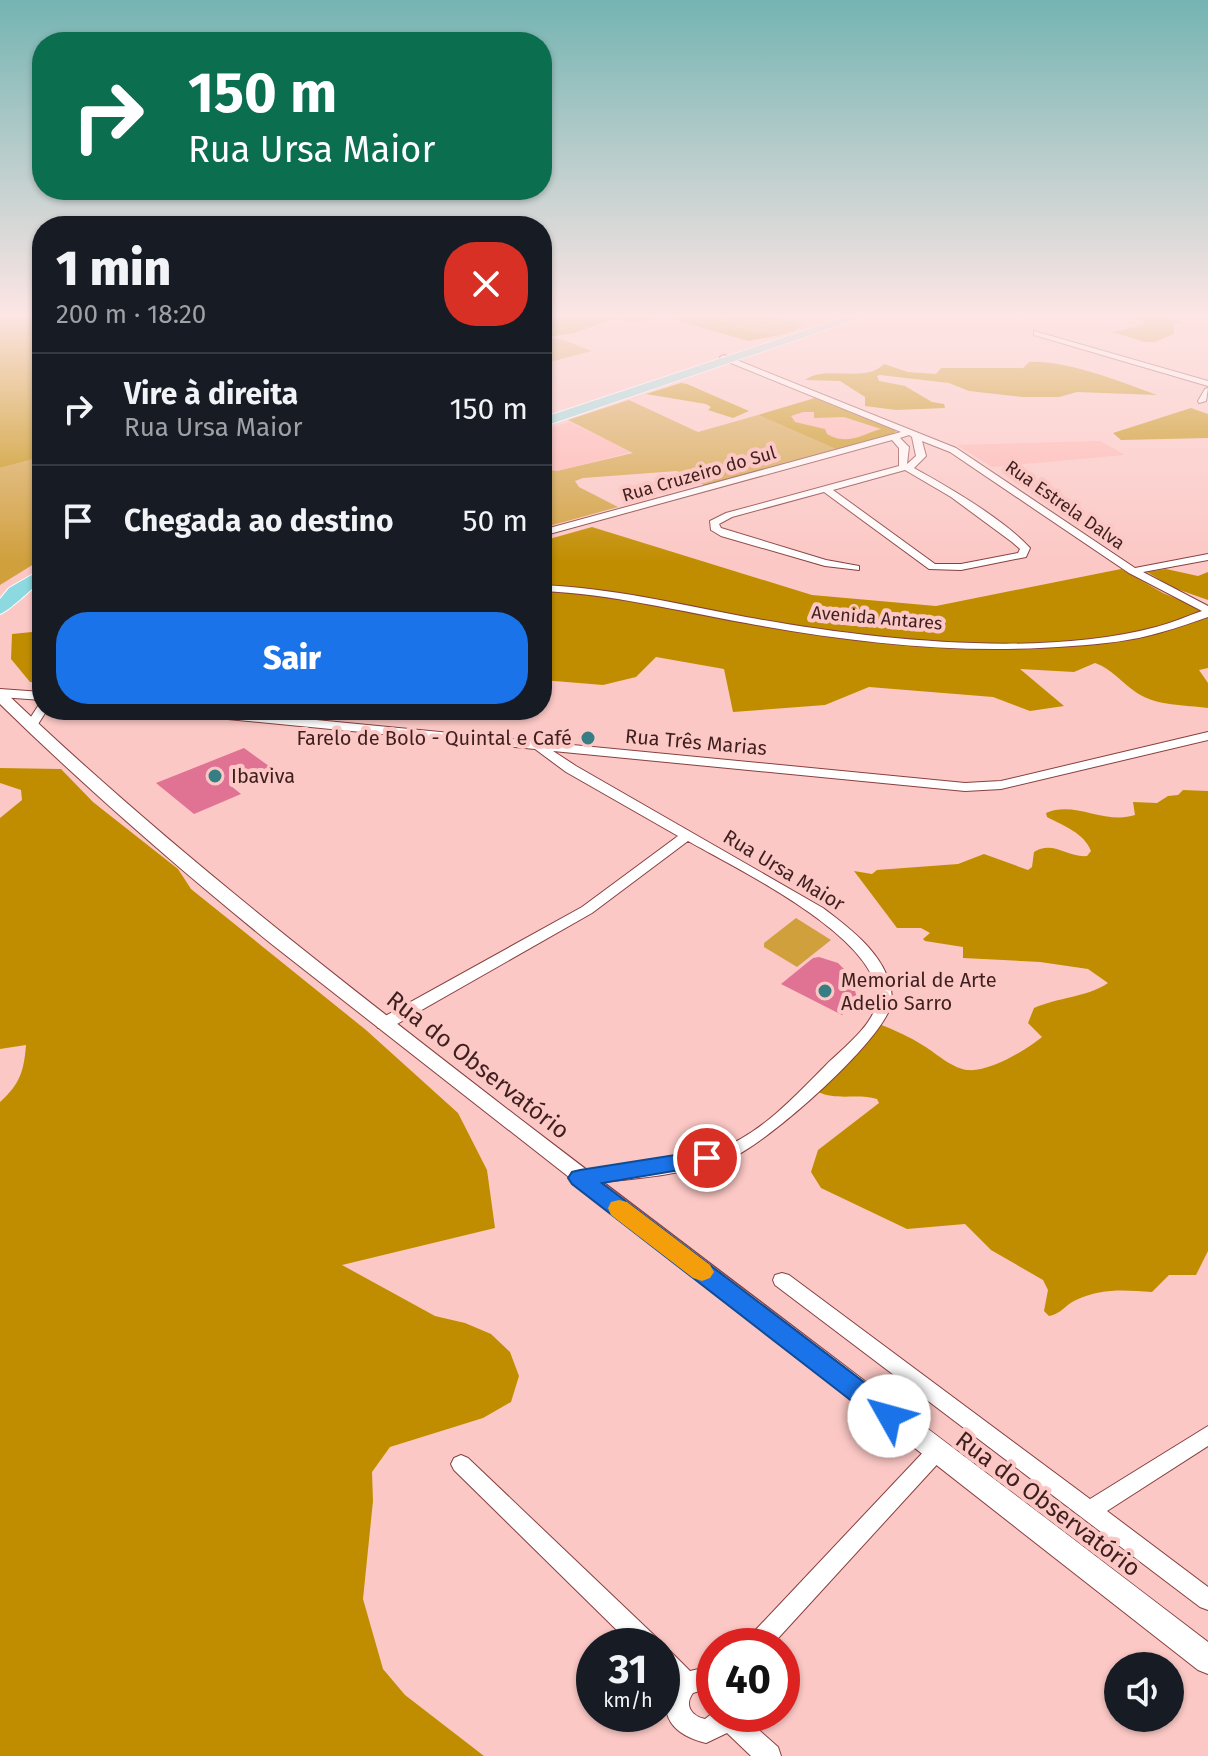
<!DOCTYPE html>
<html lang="pt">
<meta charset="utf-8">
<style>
:root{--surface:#171b24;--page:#242831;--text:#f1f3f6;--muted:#9ea1a6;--line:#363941;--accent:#1a73e8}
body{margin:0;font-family:"Fira Sans",sans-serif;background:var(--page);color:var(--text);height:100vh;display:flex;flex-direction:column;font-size:30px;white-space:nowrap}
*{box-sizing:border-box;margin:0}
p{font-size:26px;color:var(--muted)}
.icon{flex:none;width:44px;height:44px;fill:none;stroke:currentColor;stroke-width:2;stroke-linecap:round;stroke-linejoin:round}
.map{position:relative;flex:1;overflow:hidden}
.details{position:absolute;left:32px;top:216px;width:520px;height:504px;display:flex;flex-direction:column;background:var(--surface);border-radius:32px;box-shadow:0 2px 6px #0004}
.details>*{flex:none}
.hud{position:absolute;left:32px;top:32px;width:520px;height:168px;border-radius:32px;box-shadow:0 2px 6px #0004;background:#0b6e4f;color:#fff;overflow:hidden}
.buttons{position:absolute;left:1104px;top:1652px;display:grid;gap:16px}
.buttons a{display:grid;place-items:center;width:80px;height:80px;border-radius:50%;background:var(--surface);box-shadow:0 2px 6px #0004;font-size:40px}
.speed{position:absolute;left:576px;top:1628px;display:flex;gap:16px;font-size:40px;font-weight:700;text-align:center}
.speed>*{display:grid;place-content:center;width:104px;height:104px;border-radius:50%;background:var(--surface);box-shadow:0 2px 6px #0004;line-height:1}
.speed small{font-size:20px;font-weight:400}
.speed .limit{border:12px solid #d22;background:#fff;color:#111}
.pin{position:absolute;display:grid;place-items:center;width:68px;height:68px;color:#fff;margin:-34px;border:4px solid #fff;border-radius:50%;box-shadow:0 2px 8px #0007}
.me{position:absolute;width:88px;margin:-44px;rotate:308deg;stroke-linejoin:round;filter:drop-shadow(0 0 6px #0008)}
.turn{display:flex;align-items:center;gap:28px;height:168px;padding:0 24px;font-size:36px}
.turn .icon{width:104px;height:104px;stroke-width:2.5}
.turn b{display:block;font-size:56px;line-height:68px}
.round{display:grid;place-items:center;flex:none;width:84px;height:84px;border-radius:32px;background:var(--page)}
.overview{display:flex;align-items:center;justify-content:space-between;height:136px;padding:0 24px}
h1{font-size:48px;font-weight:800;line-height:60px}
.cta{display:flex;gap:16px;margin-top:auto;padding:16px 24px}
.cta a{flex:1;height:92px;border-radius:32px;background:var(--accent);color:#fff;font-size:32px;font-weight:800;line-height:92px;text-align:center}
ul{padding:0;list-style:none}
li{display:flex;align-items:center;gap:24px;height:112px;padding:0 24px;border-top:2px solid var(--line)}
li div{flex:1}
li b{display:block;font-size:30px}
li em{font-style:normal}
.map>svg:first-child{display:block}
.built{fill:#feb4b0}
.green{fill:#d0a03d}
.forest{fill:#c18d00;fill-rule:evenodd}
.building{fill:#e07393}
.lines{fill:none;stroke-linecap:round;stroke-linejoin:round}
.minor-casing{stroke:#87403f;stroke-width:2}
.tertiary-casing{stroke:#87403f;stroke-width:2}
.primary-casing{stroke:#fff;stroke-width:2}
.minor{fill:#fff;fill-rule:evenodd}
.tertiary{fill:#fff;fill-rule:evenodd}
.primary{fill:#8cd9df;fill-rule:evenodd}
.route{fill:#1a73e8;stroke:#114b97;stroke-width:2}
.slow{fill:#f59e0b}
.poi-dot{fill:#367e84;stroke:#fbc8c5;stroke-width:3}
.labels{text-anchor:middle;stroke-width:8;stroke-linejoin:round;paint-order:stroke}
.far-street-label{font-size:18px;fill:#3e1f1e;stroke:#fbc8c5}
.poi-label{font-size:20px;fill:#3e1f1e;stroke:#fbc8c5;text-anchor:start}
.street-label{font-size:20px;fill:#3e1f1e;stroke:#fbc8c5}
.near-street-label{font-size:24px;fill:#3e1f1e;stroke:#fbc8c5}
</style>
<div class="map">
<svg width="1208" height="1756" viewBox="0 0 1208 1756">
<rect width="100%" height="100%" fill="#fbc8c5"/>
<path class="built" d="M815 398 896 431 836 449 758 415Z
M569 422 632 452 557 471 542 468V431Z
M1100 441 1125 455 992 467 957 445Z"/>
<path class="green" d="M721 316H776L804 325C775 345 746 332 718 318Z
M542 338 561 339 592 351 542 364Z
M629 400 698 432 758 415 836 449 706 486 677 471 583 478 575 481 579 487 618 507 542 528V469L557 471 633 453 568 420Z
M42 457V559L0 585V468Z
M796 918 831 940 797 967 764 947V943Z"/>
<path class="forest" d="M0 316H42V457L0 468Z
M555 316H652L650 320 631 322 616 318 574 333 542 338V333L552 330 548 322Z
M672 316H721L718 319C740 329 755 335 780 335L749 341 681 322Z
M1132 316H1156L1183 322 1174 324V334L1155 342H1145L1112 332 1144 325 1143 321Z
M1029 362C1067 360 1121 382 1157 395L1077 392 1059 397H1023L969 391 949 383 880 375 877 376 879 381 905 386 932 402 944 404 945 408 896 410 865 406V397L840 381 805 380C826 364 864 384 884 364L908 372 936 374 941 368H1023Z
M681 383 687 384 749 411 733 418 708 410 711 407 706 404 646 394Z
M815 398 896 431 893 435 836 449 758 415ZM803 412H814V418L844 417 881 429C860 435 848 446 827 434L825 429 795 422 791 416Z
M1191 408 1208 414V438L1121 440 1113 433Z
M592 527 812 595 936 606 1121 569 1163 593 1208 612V668L1199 670 1208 683V708C1185 705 1157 706 1137 693 1122 683 1112 669 1095 663L1074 672 1020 669 1064 706 1030 711 993 697 869 687 825 705 733 712 724 669 656 657 636 677 603 685 542 680V541Z
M1166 569 1198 576 1208 572V600L1174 588 1147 572Z
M42 631V683L30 682 11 659 12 634Z
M0 768 61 769 93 802 178 869 191 889 366 1030 458 1113 487 1170 495 1228 342 1265 435 1316 465 1323 491 1334 510 1352 519 1376 511 1402 483 1418 390 1447 372 1472 373 1501 363 1599 383 1669 405 1695 484 1756H0V1102C20 1084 24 1071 26 1045L0 1049V818L22 800 21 790 0 783Z
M1183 790 1208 791V1251L1196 1275H1169L1152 1292C1125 1290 1101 1288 1076 1300 1065 1305 1061 1314 1049 1316L1044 1311 1048 1290 1043 1280 991 1250 965 1224 907 1229 821 1188 811 1172 818 1150 879 1103 877 1099C857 1093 838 1101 818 1092L816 1085C829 1056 854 1042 879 1024 895 1030 910 1037 924 1046 937 1054 953 1069 968 1070 990 1072 1026 1050 1042 1037L1028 1023 1034 1008C1059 997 1085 998 1108 983L1088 969 1040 962 963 958V947L925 941 923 939 930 933 921 928H897L854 871 872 874 877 870 958 864 984 854 1028 870 1032 867 1034 852C1053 840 1068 858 1087 856L1091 851C1084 833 1064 826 1047 817L1046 813C1074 800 1105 825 1135 815L1133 802 1157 803 1168 796 1178 795Z"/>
<path class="building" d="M244 748 273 769 231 786 241 794 194 814 156 783Z
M819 957 838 963 851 976 857 998 842 1015 781 984 813 958Z"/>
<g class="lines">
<defs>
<path id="minor" d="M1034 331 1208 381V386L1034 335Z
M724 355 956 448 1135 568 1208 554V560L1143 572 1208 606V617C1193 622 1177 628 1162 632 1133 641 1102 644 1072 646 964 655 853 643 746 623 678 611 612 594 542 591V585C612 588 678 604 746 617 867 639 1036 659 1156 627 1172 623 1187 616 1202 611L1129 573 950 452 922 441 926 456 914 468C950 488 1002 518 1030 548L1026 557 961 570 929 569 824 492 732 517 719 524 721 528 826 560 859 566V570L825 566 721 536 711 530 710 521 726 513 899 466V448L892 440 542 536V530L901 432 721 359 720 357ZM909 435 912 437 916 456 907 464 909 447 900 438ZM905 470 951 497 1012 542 1020 549 1018 553 961 564H935L833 490Z
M1208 388 1206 401 1199 403 1198 401 1205 389Z
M0 689 42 692V700L0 697Z
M42 705V710H47L35 729 31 730 27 729 25 726 38 706Z
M170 710H213L965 783 1001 781 1208 732V740L1001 789 965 791 553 751 576 766 823 908C852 930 890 958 892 998 895 1032 764 1146 731 1158 682 1176 630 1179 580 1184L574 1183 571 1178 574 1173C589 1169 606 1169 622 1167 654 1164 687 1160 717 1150 760 1135 795 1096 826 1065 841 1050 872 1026 876 1005 891 942 733 867 688 841L592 913 390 1028H378L376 1024 378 1020 582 907 678 836 566 772 535 749 176 714Z
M782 1273 789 1275 1090 1499 1208 1426V1446L1107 1511 1208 1587V1610L1200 1607 775 1285 773 1280 775 1275Z
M936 1443 943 1446 946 1452 943 1458 771 1646H745L748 1638 929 1446Z
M461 1455 468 1458 657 1638 660 1646H633L454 1470 451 1464 454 1458Z
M662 1648 670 1651 690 1671 703 1668 714 1672V1694L703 1690 693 1693C684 1705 691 1716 705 1719L714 1712V1714H741L778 1747 781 1756H751L727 1733 706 1743C674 1735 657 1717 671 1684L662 1675Z"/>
<path id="tertiary" d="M0 690 5 692C165 845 340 980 515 1115 745 1292 978 1465 1208 1642V1674L1198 1670 274 946C179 869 87 789 0 704Z"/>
<path id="primary" d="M848 316H866L542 427V418Z
M42 569V581C31 589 9 611 0 614V599L9 588Z"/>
</defs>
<use href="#minor" class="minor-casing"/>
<use href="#tertiary" class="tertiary-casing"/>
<use href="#primary" class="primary-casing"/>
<use href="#minor" class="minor"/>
<use href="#tertiary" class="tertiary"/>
<use href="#primary" class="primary"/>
</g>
<linearGradient id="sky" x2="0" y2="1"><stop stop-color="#74b4b2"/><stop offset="0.56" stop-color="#fde6e5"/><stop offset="1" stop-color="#fde6e5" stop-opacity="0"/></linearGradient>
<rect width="1208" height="562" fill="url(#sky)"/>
<path class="route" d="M707 1150 715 1153 718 1158 715 1164 602 1183 898 1408 902 1416 898 1423 889 1427 880 1423 572 1184 568 1178 572 1172 580 1170Z"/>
<path class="slow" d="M619 1200 627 1202 710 1265 714 1272 710 1278 702 1281 693 1278 611 1215 608 1208 611 1202Z"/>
<g class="poi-dot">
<circle cx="588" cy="738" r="8"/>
<circle cx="215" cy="776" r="8"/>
<circle cx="825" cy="991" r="8"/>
</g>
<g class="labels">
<g class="far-street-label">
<text transform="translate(699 474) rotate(-16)" y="6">Rua Cruzeiro do Sul</text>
<text transform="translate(1065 505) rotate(35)" y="6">Rua Estrela Dalva</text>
<text transform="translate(877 618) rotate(5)" y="6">Avenida Antares</text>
</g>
<g class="poi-label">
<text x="572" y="745" text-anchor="end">Farelo de Bolo - Quintal e Café</text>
<text x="231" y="783">Ibaviva</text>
<text x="841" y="987">Memorial de Arte<tspan x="841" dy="23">Adelio Sarro</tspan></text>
</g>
<g class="street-label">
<text transform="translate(696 742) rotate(5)" y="7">Rua Três Marias</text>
<text transform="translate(784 870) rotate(31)" y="7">Rua Ursa Maior</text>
</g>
<g class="near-street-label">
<text transform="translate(478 1065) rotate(38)" y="8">Rua do Observatório</text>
<text transform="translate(1048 1504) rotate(37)" y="8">Rua do Observatório</text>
</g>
</g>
</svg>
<div class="buttons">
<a><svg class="icon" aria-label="sound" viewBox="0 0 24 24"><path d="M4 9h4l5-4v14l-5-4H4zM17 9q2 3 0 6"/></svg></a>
</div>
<div class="speed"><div>31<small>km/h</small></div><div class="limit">40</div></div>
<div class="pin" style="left:707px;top:1158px;background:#d93025"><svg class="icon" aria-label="arrive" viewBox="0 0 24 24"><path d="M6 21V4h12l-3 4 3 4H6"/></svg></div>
<svg class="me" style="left:889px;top:1416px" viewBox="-20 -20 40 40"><circle r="19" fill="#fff"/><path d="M0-13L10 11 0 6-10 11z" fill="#1a73e8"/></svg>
<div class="hud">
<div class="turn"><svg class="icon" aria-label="right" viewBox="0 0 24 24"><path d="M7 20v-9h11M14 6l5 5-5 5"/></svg><div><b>150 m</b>Rua Ursa Maior</div></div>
</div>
<section class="details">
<div class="overview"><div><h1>1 min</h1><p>200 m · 18:20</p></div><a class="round" style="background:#d93025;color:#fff"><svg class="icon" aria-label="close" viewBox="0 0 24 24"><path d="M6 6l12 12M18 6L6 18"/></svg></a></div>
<ul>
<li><svg class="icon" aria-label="right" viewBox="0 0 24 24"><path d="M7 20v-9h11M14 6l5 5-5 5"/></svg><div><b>Vire à direita</b><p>Rua Ursa Maior</p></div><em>150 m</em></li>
<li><svg class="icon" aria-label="arrive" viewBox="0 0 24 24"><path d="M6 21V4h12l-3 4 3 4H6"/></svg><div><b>Chegada ao destino</b></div><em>50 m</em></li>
</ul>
<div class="cta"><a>Sair</a></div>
</section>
</div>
